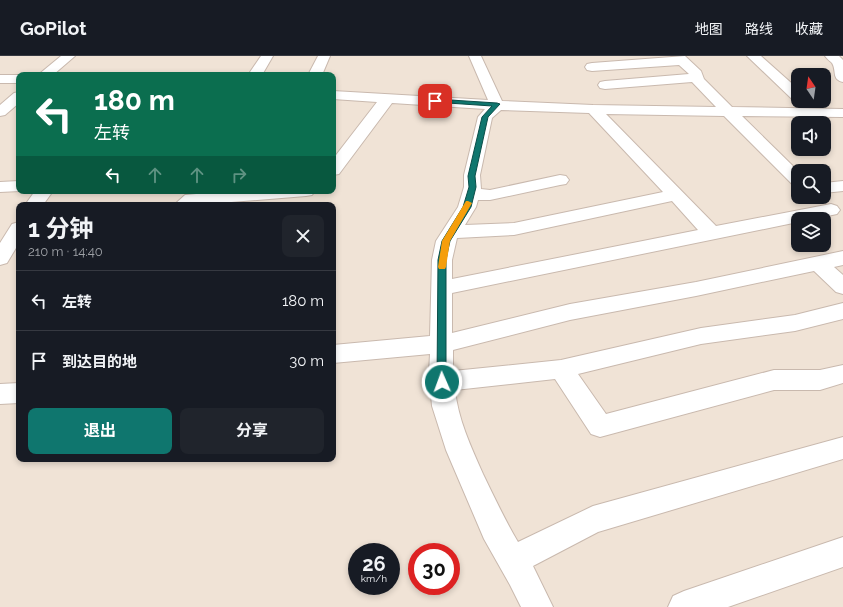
<!DOCTYPE html>
<html lang="zh">
<meta charset="utf-8">
<style>
body{margin:0;font-family:Raleway,"Noto Sans SC",sans-serif;background:#20242c;color:#f1f3f6;height:100vh;display:flex;flex-direction:column;font-size:15px;white-space:nowrap}
*{box-sizing:border-box;margin:0}
p{font-size:13px;color:#9ea1a6}
.icon{flex:none;width:22px;height:22px;fill:none;stroke:currentColor;stroke-width:2;stroke-linecap:round;stroke-linejoin:round}
.map{position:relative;flex:1;overflow:hidden}
.side{position:absolute;left:16px;top:146px;width:320px;height:260px;display:flex;flex-direction:column;background:#171b24;border-radius:8px;box-shadow:0 2px 6px #0003}
.side>*{flex:none}
.banner{position:absolute;left:16px;top:16px;width:320px;height:122px;border-radius:8px;box-shadow:0 2px 6px #0003;background:#0b6e4f;color:#fff;overflow:hidden}
.needle{width:26px;rotate:347deg}
.fabs{position:absolute;left:791px;top:12px;display:grid;gap:8px}
.fabs a{display:grid;place-items:center;width:40px;height:40px;border-radius:8px;background:#171b24;box-shadow:0 2px 6px #0003;font-size:20px}
.speed{position:absolute;left:348px;top:487px;display:flex;gap:8px;font-size:20px;font-weight:700;text-align:center}
.speed>*{display:grid;place-content:center;width:52px;height:52px;border-radius:50%;background:#171b24;box-shadow:0 2px 6px #0003;line-height:1}
.speed small{font-size:10px;font-weight:400}
.speed .limit{border:6px solid #d22;background:#fff;color:#111}
.pin{position:absolute;display:grid;place-items:center;width:34px;height:34px;color:#fff;margin:-17px;border-radius:8px;box-shadow:0 2px 6px #0006}
.me{position:absolute;width:44px;margin:-22px;rotate:358deg;stroke-linejoin:round;filter:drop-shadow(0 0 3px #0008)}
.turn{display:flex;align-items:center;gap:14px;height:84px;padding:0 12px;font-size:18px}
.turn .icon{width:52px;height:52px;stroke-width:2.5}
.turn b{display:block;font-size:28px;line-height:34px}
.lanes{display:flex;align-items:center;height:38px;padding:0 12px;background:#0003;justify-content:center;gap:20px;direction:ltr}
.lanes .off{opacity:.35}
.round{display:grid;place-items:center;flex:none;width:42px;height:42px;border-radius:8px;background:#20242c}
.headline{display:flex;align-items:center;justify-content:space-between;height:68px;padding:0 12px}
h1{font-size:24px;font-weight:700;line-height:30px}
.primary-button{display:flex;gap:8px;margin-top:auto;padding:8px 12px}
.primary-button a{flex:1;height:46px;border-radius:8px;background:#0f766e;color:#fff;font-size:16px;font-weight:700;line-height:46px;text-align:center}
.primary-button a+a{background:#20242c;color:#f1f3f6}
ul{padding:0;list-style:none}
li{display:flex;align-items:center;gap:12px;height:60px;padding:0 12px;border-top:1px solid #363941}
li div{flex:1}
li b{display:block;font-size:15px}
li em{font-style:normal}
header{display:flex;align-items:center;gap:24px;box-sizing:border-box;height:56px;padding:0 20px;background:#171b24;border-bottom:1px solid #363941}
header strong{font-size:19px}
nav{display:flex;gap:22px;margin-inline-start:auto;font-size:14px}
.map>svg:first-child{display:block}
</style>
<header>
<strong>GoPilot</strong>
<nav><a>地图</a><a>路线</a><a>收藏</a></nav>
</header>
<div class="map">
<svg width="843" height="551" viewBox="0 0 843 551">
<rect width="100%" height="100%" fill="#f9f1e7"/>
<path fill="#f0e3d6" fill-rule="evenodd" d="M0 0H843V551H0ZM19 19H333V135H19ZM798 19H824V45H798ZM798 67H824V93H798ZM798 115H824V141H798ZM19 149H333V403H19ZM798 163H824V189H798ZM357 496H391V530H357ZM417 496H451V530H417Z"/>
<g fill="none" stroke-linecap="round" stroke-linejoin="round">
<g stroke="#c9b9ae" stroke-width="2">
<path id="minor" d="M61 0H75L53 19H38Z
M261 0H273L262 19H248Z
M318 0H330L322 19H308Z
M469 0H481L502 45 593 49 716 51 692 26 605 33 600 32 598 29 600 26 605 25 689 18 679 9 592 15 587 14 585 11 587 8 592 7 685 0 701 15 704 23 732 51 843 53V61L742 60 798 115V129L792 128 724 60 606 58 716 170 831 148 837 150 840 154 837 158C824 161 812 163 798 163V166L452 237V277L570 248 696 226 843 195V209L834 211 843 219V238L836 236 814 215 696 240 570 264 453 294V315L561 304 701 272 795 259 843 247V263L795 275 701 288 578 318 606 358 774 314H820L843 309V327L820 334H774L600 381 591 378 555 323 455 334C458 363 471 391 483 418 494 441 505 464 518 486L593 450 843 381V403L598 476 533 510 553 551H521L510 529 484 483 446 394 432 350 429 317 430 298 333 307V289L430 280 432 204 436 185 458 151 464 131V119L478 61 485 53 392 47 339 118 333 119V103L377 46 333 43V35L488 44ZM501 54 589 57 663 136 514 167 465 169 476 151 478 144H490L560 129 566 128 569 124 566 120 560 119 490 134 481 133 480 119 492 62ZM672 145 698 174 452 223V204L457 182 514 179Z
M747 0H761L798 33 799 45 793 44Z
M825 0H839L843 4V26C831 23 837 15 832 7 830 5 827 3 825 0Z
M0 19H19V27H0Z
M19 36V47L5 59 0 60V49L14 37Z
M19 125 20 135 0 136V126Z
M843 125V135L824 137V127Z
M35 135H53L43 149H25Z
M230 135H315L312 139 306 140 194 149H174L185 139Z
M19 166V187L7 207 0 209V187L12 168Z
M19 327V347L0 348V328Z
M843 481V511L728 551H668L673 540 684 535Z"/>
</g>
<use href="#minor" fill="#fff" fill-rule="evenodd"/>
</g>
<path fill="#0f766e" stroke="#0a4d48" d="M435 43 497 47 500 48 488 61 475 120 476 131 471 151 450 185 448 194 446 204V326L445 328H438L437 326 438 204 442 185 463 151 469 131 468 120 482 61 492 50 433 46V44Z"/>
<path fill="#f59e0b" d="M466 145H468L472 147 450 185 446 211 445 213H439L438 211 442 185Z"/>
</svg>
<div class="fabs">
<a><svg class="needle" viewBox="-14 -14 28 28"><path d="M0-13l5 13h-10z" fill="#e53935"/><path d="M0 13l5-13h-10z" fill="#9ea1a6"/></svg></a>
<a><svg class="icon" aria-label="sound" viewBox="0 0 24 24"><path d="M4 9h4l5-4v14l-5-4H4zM17 9q2 3 0 6"/></svg></a>
<a><svg class="icon" aria-label="search" viewBox="0 0 24 24"><circle cx="10" cy="10" r="6"/><path d="M15 15l6 6"/></svg></a>
<a><svg class="icon" aria-label="layers" viewBox="0 0 24 24"><path d="M12 4l9 5-9 5-9-5zM3 14l9 5 9-5"/></svg></a>
</div>
<div class="speed"><div>26<small>km/h</small></div><div class="limit">30</div></div>
<div class="pin" style="left:435px;top:45px;background:#d93025"><svg class="icon" aria-label="arrive" viewBox="0 0 24 24"><path d="M6 21V4h12l-3 4 3 4H6"/></svg></div>
<svg class="me" style="left:442px;top:326px" viewBox="-20 -20 40 40"><circle r="17" fill="#0f766e" stroke="#fff" stroke-width="3"/><path d="M0-11L8 9 0 5-8 9z" fill="#fff"/></svg>
<div class="banner">
<div class="turn"><svg class="icon" aria-label="left" viewBox="0 0 24 24"><path d="M17 20v-9H6M10 6l-5 5 5 5"/></svg><div><b>180 m</b>左转</div></div>
<div class="lanes"><svg class="icon" aria-label="left" viewBox="0 0 24 24"><path d="M17 20v-9H6M10 6l-5 5 5 5"/></svg><svg class="icon off" aria-label="ahead" viewBox="0 0 24 24"><path d="M12 20V5M6 11l6-6 6 6"/></svg><svg class="icon off" aria-label="ahead" viewBox="0 0 24 24"><path d="M12 20V5M6 11l6-6 6 6"/></svg><svg class="icon off" aria-label="right" viewBox="0 0 24 24"><path d="M7 20v-9h11M14 6l5 5-5 5"/></svg></div>
</div>
<section class="side">
<div class="headline"><div><h1>1 分钟</h1><p>210 m · 14:40</p></div><a class="round"><svg class="icon" aria-label="close" viewBox="0 0 24 24"><path d="M6 6l12 12M18 6L6 18"/></svg></a></div>
<ul>
<li><svg class="icon" aria-label="left" viewBox="0 0 24 24"><path d="M17 20v-9H6M10 6l-5 5 5 5"/></svg><div><b>左转</b></div><em>180 m</em></li>
<li><svg class="icon" aria-label="arrive" viewBox="0 0 24 24"><path d="M6 21V4h12l-3 4 3 4H6"/></svg><div><b>到达目的地</b></div><em>30 m</em></li>
</ul>
<div class="primary-button"><a>退出</a><a>分享</a></div>
</section>
</div>
